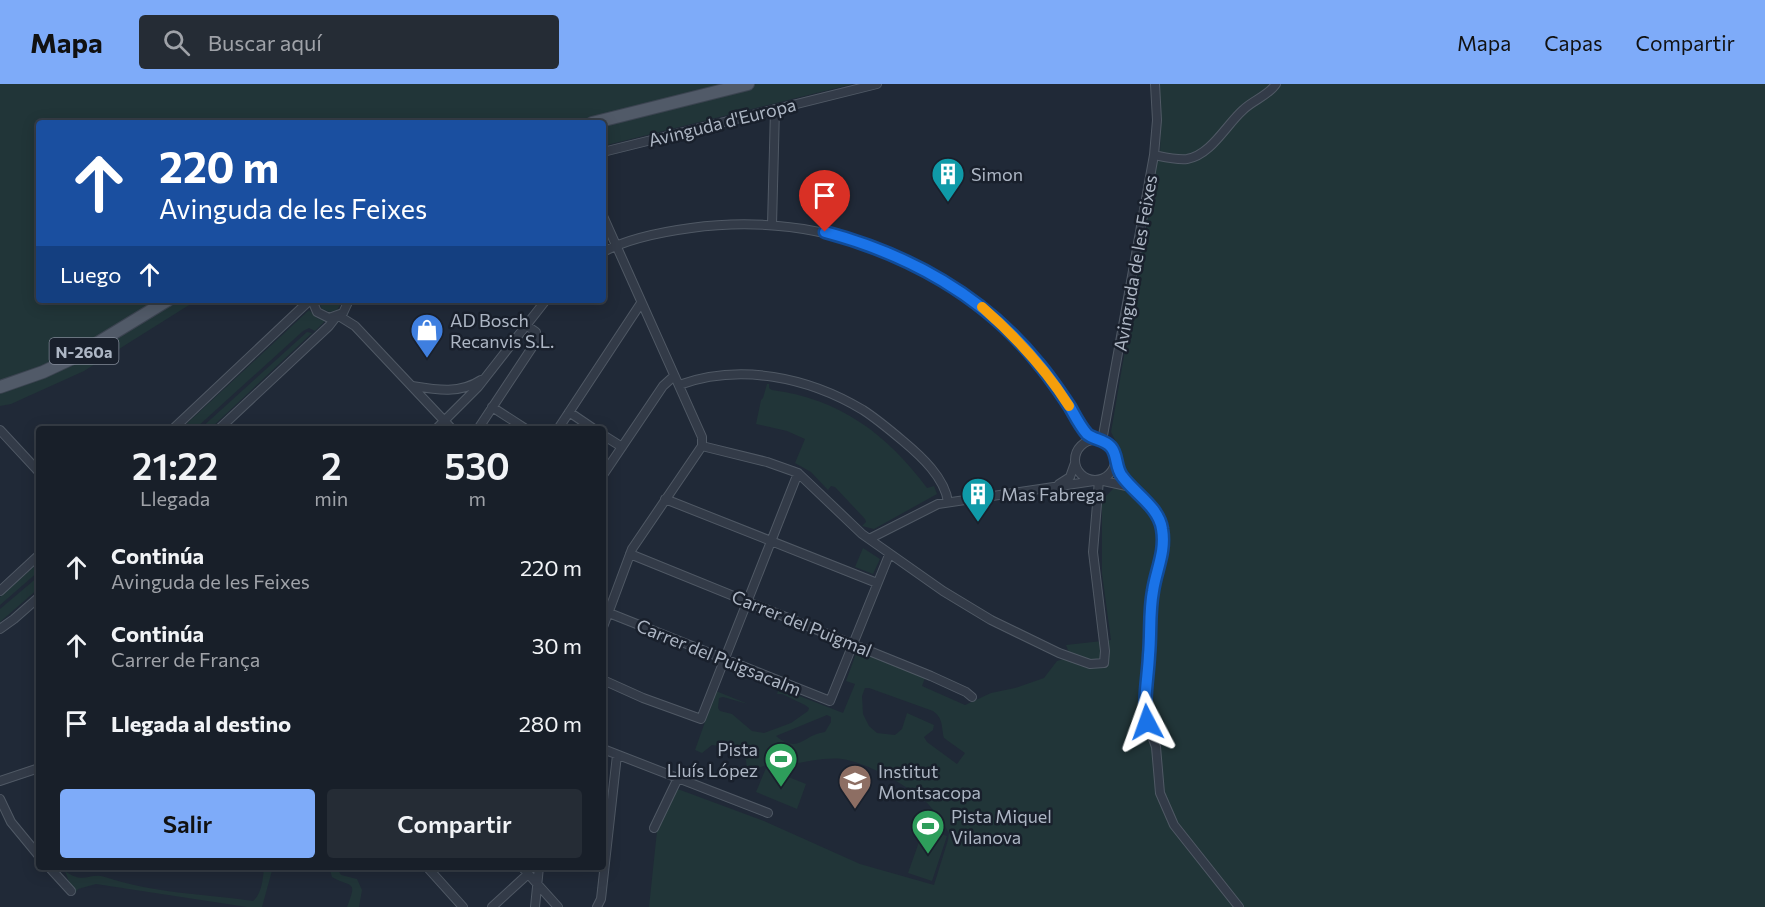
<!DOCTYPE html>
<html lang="es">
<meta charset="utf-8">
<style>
body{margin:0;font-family:Commissioner,sans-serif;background:#252c35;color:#f1f3f6;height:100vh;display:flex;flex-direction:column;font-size:22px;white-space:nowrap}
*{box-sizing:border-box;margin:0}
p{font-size:20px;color:#9fa2a8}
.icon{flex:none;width:33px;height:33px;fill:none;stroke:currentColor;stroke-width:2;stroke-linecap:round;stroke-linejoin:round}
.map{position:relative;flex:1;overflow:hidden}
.details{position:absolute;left:36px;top:342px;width:570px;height:444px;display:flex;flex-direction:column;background:#181f29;border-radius:6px;box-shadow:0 3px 15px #0003,0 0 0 2px #363d46}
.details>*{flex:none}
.guide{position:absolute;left:36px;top:36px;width:570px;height:183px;border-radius:6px;box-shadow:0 3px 15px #0003,0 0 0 2px #363d46;background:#1a4fa0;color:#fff;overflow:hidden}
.pin{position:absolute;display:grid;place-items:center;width:51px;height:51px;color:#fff;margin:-62px -26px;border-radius:50% 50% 50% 0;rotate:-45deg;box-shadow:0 0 6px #0007}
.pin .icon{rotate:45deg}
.me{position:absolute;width:66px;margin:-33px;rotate:356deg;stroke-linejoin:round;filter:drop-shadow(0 0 4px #0008)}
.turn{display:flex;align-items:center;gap:21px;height:126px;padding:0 24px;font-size:27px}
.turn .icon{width:78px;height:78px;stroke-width:2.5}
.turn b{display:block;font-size:42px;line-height:51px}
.then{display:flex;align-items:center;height:57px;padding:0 24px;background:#0003;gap:12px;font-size:22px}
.eta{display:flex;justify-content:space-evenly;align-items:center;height:102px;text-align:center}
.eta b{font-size:36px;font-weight:600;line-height:42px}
.cta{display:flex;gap:12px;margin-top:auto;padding:12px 24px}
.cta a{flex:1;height:69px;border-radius:6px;background:#7eabf9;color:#111;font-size:24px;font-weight:600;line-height:69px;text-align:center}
.cta a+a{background:#252c35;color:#f1f3f6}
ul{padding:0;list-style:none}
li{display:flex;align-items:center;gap:18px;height:78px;padding:0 24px}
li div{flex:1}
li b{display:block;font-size:22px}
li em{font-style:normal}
header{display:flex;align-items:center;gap:36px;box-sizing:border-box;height:84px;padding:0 30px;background:#7eabf9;color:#111}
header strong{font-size:28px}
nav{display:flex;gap:33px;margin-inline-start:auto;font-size:21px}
.search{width:420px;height:54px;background:#252c35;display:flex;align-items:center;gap:15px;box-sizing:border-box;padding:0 21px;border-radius:6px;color:#9fa2a8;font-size:22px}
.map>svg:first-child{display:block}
</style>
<header>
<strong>Mapa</strong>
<div class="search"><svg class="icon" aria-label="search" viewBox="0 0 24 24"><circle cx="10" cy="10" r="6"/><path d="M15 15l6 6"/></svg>Buscar aquí</div>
<nav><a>Mapa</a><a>Capas</a><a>Compartir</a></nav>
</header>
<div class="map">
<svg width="1765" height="823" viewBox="0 0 1765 823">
<rect width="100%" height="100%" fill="#202937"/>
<path fill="#213538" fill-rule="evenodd" d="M0 0H853L603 62V39H39V216H197L84 287 11 320 0 322Z
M1158 0H1765V823H649L657 747 675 704 764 737 860 780 934 801 948 756 949 749C942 738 934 725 924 716 904 700 868 679 842 675 826 673 807 678 791 680 771 684 772 675 752 688L747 686 746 676 734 664 712 661 702 669 695 666 716 607 748 620 723 613 719 614 718 624 720 627 732 630 752 647 764 649 791 639 808 627 809 624 805 621 782 610H777L779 604 843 629 855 600 846 597 857 567 925 594 922 602 965 621 991 609 1015 604 1044 594 1057 577 1067 574 1069 569 1066 561 1111 556 1102 490V421L1106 412 1123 395 1121 368 1111 348 1157 79 1160 75 1161 21ZM865 604H869L933 627C944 635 941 643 944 654L965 669 957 680 927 658 924 653 933 646 934 641 907 629 902 645 895 651 877 649 869 642 863 630 862 612ZM827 631 831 633V638L825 648C804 650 799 671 776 652Z
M318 216H343L337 226 330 228 322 225Z
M309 226 317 234 325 237 315 247 309 244 303 247 196 344 181 345Z
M307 248 312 249 210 345H200Z
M767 300H769V304L772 306C840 315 887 350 927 404L934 402 937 410 874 445 862 442 866 438 865 435 835 403 831 402 828 406 811 388 795 379 805 355 787 347 756 340 761 316 763 314Z
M863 464 880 475 873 490 855 483Z
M39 478V487L0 521V513Z
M39 492V504L0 538V525Z
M766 684 806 700 797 725 756 708Z
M924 744 947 752 932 797 908 789Z
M264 783H273L262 823H247L96 800 78 805 74 811 65 787C84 801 89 788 105 793 152 809 204 810 253 817 262 810 263 794 264 783Z
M329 783H336L341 791 357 795 362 806 359 823H347C358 795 351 804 332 793Z"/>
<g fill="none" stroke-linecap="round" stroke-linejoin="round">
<g stroke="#505965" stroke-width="10">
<path id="street" d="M603 68 877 0
M1154 71C1164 73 1176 76 1187 75 1211 71 1226 41 1243 26 1253 16 1268 12 1276 0
M603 132 702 353V362
M772 141 775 25
M603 168C629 154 661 148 691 144 814 127 939 171 1024 263 1038 277 1050 293 1061 309 1071 324 1079 347 1096 356
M312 216 317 228 329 234 343 229 349 216
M339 232 355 242 452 345
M679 301C740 279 808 293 863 326 877 335 890 346 903 357 921 372 945 394 948 418
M413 302C437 306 460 310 481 296
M492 323 526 345
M569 328 594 345
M173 345 310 216
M219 345 329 242 336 233
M436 345 478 303 546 216
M478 345 535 259 536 248 526 241
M558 345 641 219
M0 346 39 388
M603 351 622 363
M1075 376a20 20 0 1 1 40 0a20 20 0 1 1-40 0Z
M1102 357 1154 71 1157 36 1155 0
M702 362 767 378 798 389 862 450 943 507 991 536 1059 569 1090 580 1104 579 1105 567 1093 468 1099 396 1131 403
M1115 378 1122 391 1156 430 1163 448 1162 472 1152 512 1150 570 1144 615 1147 638 1156 663 1160 709 1174 741 1239 823
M603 391 663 302 674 292
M1059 400 1070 393 1075 379
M665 415 877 499
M869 455 938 420 1094 397
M630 470 931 592 966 608 972 613
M0 507 39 471
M609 529 830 617 889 471
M603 543 632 465 702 362
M0 545 14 535 39 513
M603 596 643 614 701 635 798 389
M603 665 768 729
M0 697 39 684
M0 715 11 738 39 772
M654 744 678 694
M49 783 71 807
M427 783 463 823
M522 783 558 823
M492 823 528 790
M535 823 539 783
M597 823 601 815 617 671"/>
</g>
<g stroke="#3c4451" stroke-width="14">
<path id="primary" d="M592 39 748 0
M0 303 43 288 73 274 168 216"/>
</g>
<use href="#street" stroke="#333b48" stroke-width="8"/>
<use href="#primary" stroke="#515a68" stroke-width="12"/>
</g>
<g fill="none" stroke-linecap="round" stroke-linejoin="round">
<g stroke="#114b97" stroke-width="15">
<path id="route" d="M825 148C908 170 984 212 1038 279 1050 293 1060 308 1070 323 1075 332 1080 342 1087 350 1094 356 1104 355 1111 363 1118 371 1115 383 1122 392 1134 409 1159 423 1162 445 1166 468 1156 486 1153 507 1149 528 1151 550 1149 571 1148 594 1143 615 1147 638"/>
</g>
<use href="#route" stroke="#1a73e8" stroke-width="10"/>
<path stroke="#f59e0b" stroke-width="10" d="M982 223C1016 253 1045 284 1069 322"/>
</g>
<defs>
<g id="building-pin" transform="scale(1.725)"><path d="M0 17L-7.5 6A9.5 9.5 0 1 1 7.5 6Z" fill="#0f9aa8" stroke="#19202c"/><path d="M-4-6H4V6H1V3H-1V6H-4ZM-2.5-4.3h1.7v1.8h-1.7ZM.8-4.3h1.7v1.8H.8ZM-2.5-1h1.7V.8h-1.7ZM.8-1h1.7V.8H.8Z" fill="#fff"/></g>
<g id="shop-pin" transform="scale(1.725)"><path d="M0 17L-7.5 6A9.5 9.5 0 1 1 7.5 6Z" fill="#3f7fe0" stroke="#19202c"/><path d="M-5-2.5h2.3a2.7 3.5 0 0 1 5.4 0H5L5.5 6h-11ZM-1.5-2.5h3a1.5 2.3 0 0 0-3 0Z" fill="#fff"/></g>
<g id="stadium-pin" transform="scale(1.725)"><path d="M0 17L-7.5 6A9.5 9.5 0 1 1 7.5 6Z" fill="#2e9e5b" stroke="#19202c"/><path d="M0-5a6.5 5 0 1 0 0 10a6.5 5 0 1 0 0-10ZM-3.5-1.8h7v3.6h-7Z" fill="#fff"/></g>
<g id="school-pin" transform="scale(1.725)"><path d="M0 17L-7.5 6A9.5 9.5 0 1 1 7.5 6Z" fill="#8d6e63" stroke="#19202c"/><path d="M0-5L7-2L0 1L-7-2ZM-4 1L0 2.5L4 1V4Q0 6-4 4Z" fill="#fff"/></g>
</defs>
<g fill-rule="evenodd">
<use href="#building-pin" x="948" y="90"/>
<use href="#shop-pin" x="427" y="246"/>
<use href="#building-pin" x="978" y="410"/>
<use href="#stadium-pin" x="781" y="675"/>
<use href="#school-pin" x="855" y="697"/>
<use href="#stadium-pin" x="928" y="742"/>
</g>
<g text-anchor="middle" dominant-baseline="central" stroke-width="5" stroke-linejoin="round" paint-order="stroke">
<rect fill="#19202c" stroke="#818996" stroke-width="1.5" x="49.5" y="254" width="69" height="26" rx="4.5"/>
<g font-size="16" font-weight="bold" fill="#adb6c4">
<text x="84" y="267">N-260a</text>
</g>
<g font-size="18" fill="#adb6c4" stroke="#19202c">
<text transform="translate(722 38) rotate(-14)">Avinguda d'Europa</text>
<text transform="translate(1135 179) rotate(-80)">Avinguda de les Feixes</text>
<text transform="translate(802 539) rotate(22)">Carrer del Puigmal</text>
<text transform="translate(719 573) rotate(22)">Carrer del Puigsacalm</text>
</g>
<g font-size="18" fill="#adb6c4" stroke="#19202c" text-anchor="start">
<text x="971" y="90">Simon</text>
<text x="450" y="236">AD Bosch<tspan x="450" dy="21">Recanvis S.L.</tspan></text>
<text x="1001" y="410">Mas Fabrega</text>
<text x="758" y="665" text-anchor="end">Pista<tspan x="758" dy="21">Lluís López</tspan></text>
<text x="878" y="687">Institut<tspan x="878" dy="21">Montsacopa</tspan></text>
<text x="951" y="732">Pista Miquel<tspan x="951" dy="21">Vilanova</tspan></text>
</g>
</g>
</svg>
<div class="pin" style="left:825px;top:148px;background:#d93025"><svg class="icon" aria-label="arrive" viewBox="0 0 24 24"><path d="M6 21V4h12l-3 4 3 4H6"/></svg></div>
<svg class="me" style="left:1147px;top:638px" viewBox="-20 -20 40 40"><path d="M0-17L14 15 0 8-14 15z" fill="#1a73e8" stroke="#fff" stroke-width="4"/></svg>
<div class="guide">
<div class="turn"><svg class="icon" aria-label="ahead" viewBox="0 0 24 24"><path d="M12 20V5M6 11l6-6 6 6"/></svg><div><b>220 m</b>Avinguda de les Feixes</div></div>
<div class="then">Luego<svg class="icon" aria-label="ahead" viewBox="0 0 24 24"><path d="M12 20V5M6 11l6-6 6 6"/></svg></div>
</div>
<section class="details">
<div class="eta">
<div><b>21:22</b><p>Llegada</p></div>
<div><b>2</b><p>min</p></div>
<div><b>530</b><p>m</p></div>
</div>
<ul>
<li><svg class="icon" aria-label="ahead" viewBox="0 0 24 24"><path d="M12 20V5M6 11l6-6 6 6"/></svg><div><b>Continúa</b><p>Avinguda de les Feixes</p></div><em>220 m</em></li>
<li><svg class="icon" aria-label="ahead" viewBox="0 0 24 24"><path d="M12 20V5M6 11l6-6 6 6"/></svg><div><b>Continúa</b><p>Carrer de França</p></div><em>30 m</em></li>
<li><svg class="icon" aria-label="arrive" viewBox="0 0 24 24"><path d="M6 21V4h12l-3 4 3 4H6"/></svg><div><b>Llegada al destino</b></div><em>280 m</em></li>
</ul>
<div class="cta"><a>Salir</a><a>Compartir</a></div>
</section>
</div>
